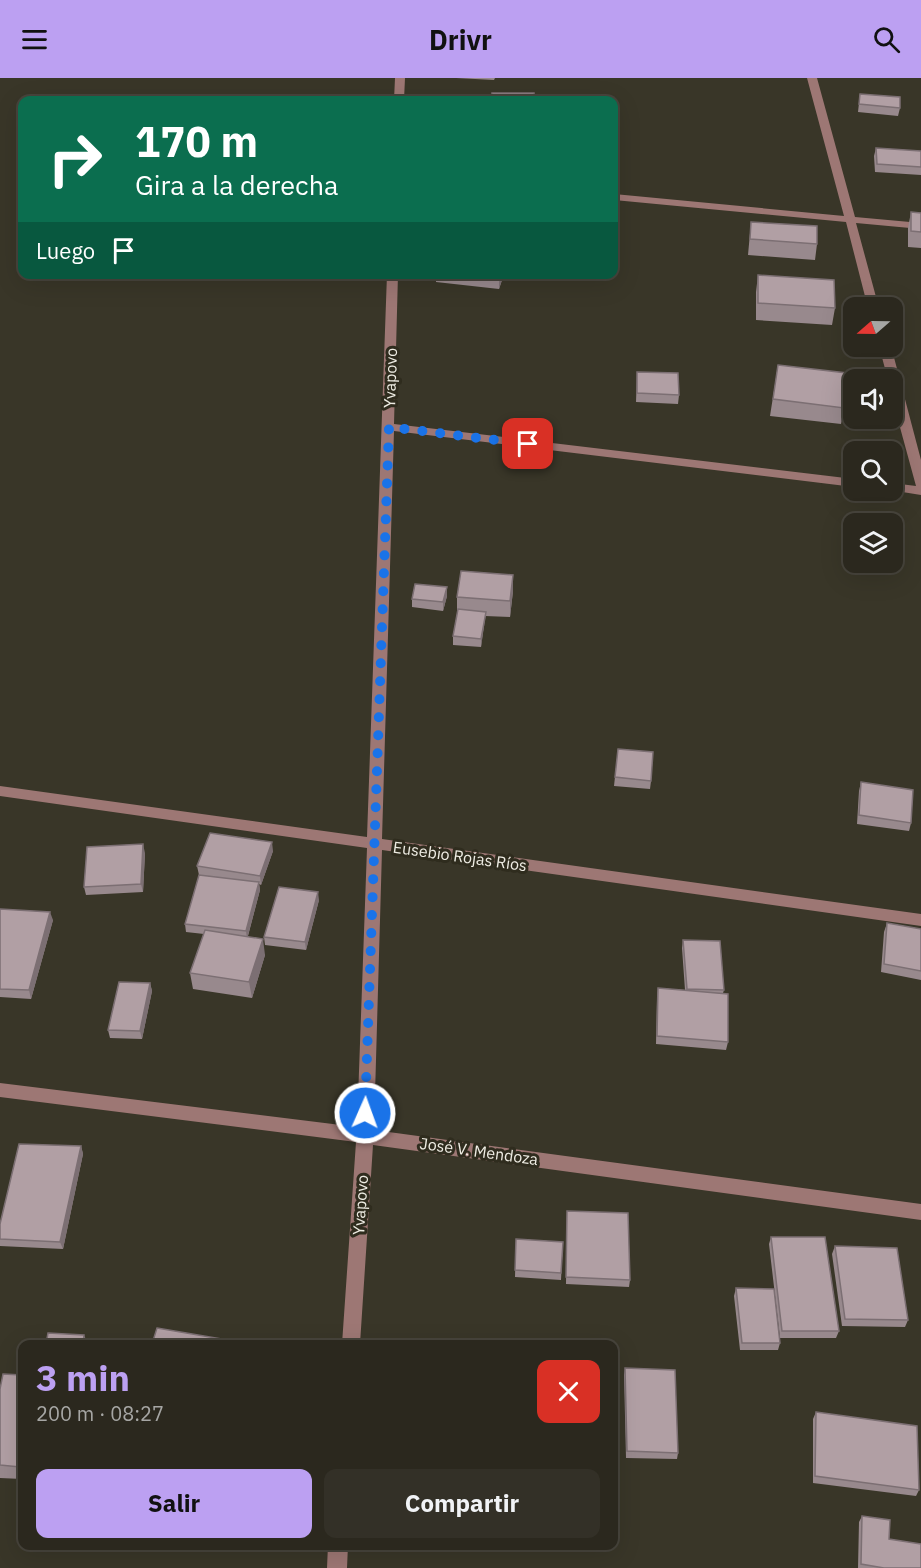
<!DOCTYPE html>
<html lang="es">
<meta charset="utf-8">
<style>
body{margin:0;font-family:"IBM Plex Sans",sans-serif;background:#333027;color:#f1f3f6;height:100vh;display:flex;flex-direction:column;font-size:22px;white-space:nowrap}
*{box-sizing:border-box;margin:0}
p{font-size:20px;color:#a6a6a4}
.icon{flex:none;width:33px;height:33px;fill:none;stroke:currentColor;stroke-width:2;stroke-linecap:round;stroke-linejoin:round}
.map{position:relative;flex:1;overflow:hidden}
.sheet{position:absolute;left:18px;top:1262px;width:600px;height:210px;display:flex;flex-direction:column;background:#2b281e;border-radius:12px;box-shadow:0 6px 24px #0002,0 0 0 2px #47443c}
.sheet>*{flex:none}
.guide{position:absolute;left:18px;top:18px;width:600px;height:183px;border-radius:12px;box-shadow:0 6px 24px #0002,0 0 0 2px #47443c;background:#0b6e4f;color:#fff;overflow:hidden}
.needle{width:39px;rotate:250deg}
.fabs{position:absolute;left:843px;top:219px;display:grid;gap:12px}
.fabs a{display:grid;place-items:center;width:60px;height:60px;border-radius:12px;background:#2b281e;box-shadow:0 6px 24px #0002,0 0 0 2px #47443c;font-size:30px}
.pin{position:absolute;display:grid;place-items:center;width:51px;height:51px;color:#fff;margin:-26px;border-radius:12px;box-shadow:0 3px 9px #0006}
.me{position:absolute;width:66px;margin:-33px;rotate:2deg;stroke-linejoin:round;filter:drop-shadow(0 0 4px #0008)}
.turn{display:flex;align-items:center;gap:21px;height:126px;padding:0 18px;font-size:27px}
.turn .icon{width:78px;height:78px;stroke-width:2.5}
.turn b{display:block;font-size:42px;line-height:51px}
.then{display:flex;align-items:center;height:57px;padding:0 18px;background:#0003;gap:12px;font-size:22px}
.round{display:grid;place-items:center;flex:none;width:63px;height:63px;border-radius:12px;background:#333027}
.headline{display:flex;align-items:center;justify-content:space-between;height:102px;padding:0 18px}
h1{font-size:36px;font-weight:800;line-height:45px;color:#bca0f2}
.primary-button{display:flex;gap:12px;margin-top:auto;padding:12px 18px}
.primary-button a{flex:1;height:69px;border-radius:12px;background:#bca0f2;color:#111;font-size:24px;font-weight:800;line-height:69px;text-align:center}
.primary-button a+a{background:#333027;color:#f1f3f6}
header{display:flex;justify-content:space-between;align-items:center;height:78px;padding:0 18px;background:#bca0f2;color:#111;font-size:27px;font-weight:800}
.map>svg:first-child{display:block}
</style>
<header><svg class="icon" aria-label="menu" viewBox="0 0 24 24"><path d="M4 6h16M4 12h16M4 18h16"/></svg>Drivr<svg class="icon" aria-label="search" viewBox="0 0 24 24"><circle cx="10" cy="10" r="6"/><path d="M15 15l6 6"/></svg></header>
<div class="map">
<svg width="921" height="1490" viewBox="0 0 921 1490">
<rect width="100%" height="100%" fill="#393628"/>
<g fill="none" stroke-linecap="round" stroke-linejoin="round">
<path fill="#9d7774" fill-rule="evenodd" d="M395 0H405L404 22H394Z
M807 0H817L855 139 921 145V151L856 145 879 230H868L846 144 614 122V116L844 138Z
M387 196H398L394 346 854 401V409L394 353 382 761 921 836V848L382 772 374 1052 921 1126V1142L373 1067 360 1266H342L356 1064 0 1019V1005L357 1049 367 770 0 718V708L367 759Z
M879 268H891L921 382V417L890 412H892V405L916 408 892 320V302H888Z
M328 1467H348L347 1490H327Z"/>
</g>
<path fill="#98898d" d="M456 0H495L494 2Z
M860 16 900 30 898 38 858 34Z
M876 70 921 73V97L875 94 874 78Z
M911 134 921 135V170L908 169V150Z
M751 144 817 166 815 182 748 177Z
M436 196H504L499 211 436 204Z
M758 197 835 230 832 247 756 242V214Z
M778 287 844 330 841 346 770 338Z
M637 294 679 317 678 326 636 324Z
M513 497V513L510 539 485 538 481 569 453 567V558L457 536V519Z
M447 509V518L443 533 412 529V521Z
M618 671 651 703 650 711 614 708Z
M861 704 911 745 909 753 857 746 859 713Z
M273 773 261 807 259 806 260 812 248 858 265 877 252 920 193 911 190 895 204 856 186 854 185 846 213 799 199 797 197 788Z
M145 775 143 814 86 817 84 809Z
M319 822 306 872 265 867 264 859Z
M0 831 53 842 31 921 0 919Z
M887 845 921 851V902L881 894 884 854Z
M683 862 724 912 723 915 728 964 726 972 656 966 657 918 658 910 685 912 682 870Z
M150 905 152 913 142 961 110 960 108 952Z
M81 1068 83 1076 63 1171 0 1168V1146Z
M567 1133 630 1202 629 1209 566 1206Z
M771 1159 839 1253 836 1260H780L769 1166Z
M516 1161 563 1164 561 1202 515 1199Z
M835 1168 908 1242 905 1249 842 1248 832 1176Z
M736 1210 780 1265 778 1272H740L734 1218Z
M625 1290 678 1375 677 1381 626 1380 624 1297Z
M22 1297V1401L0 1400V1311Z
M816 1334 919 1412 916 1418 813 1405V1341Z
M862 1438 889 1461 921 1490H858L859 1444Z"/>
<path fill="#7c6f73" d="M501 196H504L499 211V202Z
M513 497V513L510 539V523Z
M447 509V518L443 533V524Z
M486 534 485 542 481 569V561Z
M272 764 273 773 261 807 260 798Z
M143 766 145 775 143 814 141 806Z
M259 804 260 812 247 861 246 853Z
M318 814 319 822 306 872 305 864Z
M50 834 53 842 31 921 29 912Z
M263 861 265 877 252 920 249 904Z
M150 905 152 913 142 961 140 953Z
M81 1068 83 1076 63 1171 60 1164Z
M84 1257 88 1266H83Z
M22 1377V1394L20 1389Z"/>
<path fill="#b19fa4" stroke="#7c6f73" stroke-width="1.5" d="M492 15H534V22H492Z
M860 16 900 19V30L859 26Z
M876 70 921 73V89L877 86Z
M911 134 921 135V154L911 153Z
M751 144 817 148V166L750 161Z
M449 196H501L499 202Z
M758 197 834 202 835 230 758 225Z
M778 287 847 295 844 330 773 321Z
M637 294 678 295 679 317 637 315Z
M461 493 513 497 510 523 457 519Z
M415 506 447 509 443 524 412 521Z
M458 531 486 534 481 561 453 558Z
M618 671 653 674 651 703 615 699Z
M861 704 913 712 911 745 859 737Z
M210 755 272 764 260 798 197 788Z
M143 766 141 806 84 809 87 769Z
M199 797 259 804 246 853 185 846Z
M279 809 318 814 305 864 264 859Z
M0 831 50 834 29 912 0 911Z
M887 845 921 851V893L884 886Z
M205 852 263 861 249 904 190 895Z
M683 862 720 863 724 912 687 911Z
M119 904 150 905 140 953 108 952Z
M658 910 728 916V964L657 958Z
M19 1066 81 1068 60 1164 0 1161V1146Z
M567 1133 628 1135 630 1202 566 1199Z
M771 1159H825L839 1253H782Z
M516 1161 563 1164 561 1195 515 1192Z
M835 1168 897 1170 908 1242 845 1241Z
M736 1210 774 1211 780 1265H742Z
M157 1250 251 1266H152Z
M48 1255 84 1257 83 1266H46Z
M625 1290 675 1292 678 1375 627 1373Z
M3 1296 22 1297V1377L20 1389 0 1387V1311Z
M816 1334 917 1348 919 1412 815 1398Z
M862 1438 890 1442 889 1461 921 1466V1490H884L861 1486Z"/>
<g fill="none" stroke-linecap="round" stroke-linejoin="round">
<path stroke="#1a73e8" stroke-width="10" stroke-dasharray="0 18" d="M365 1035 389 349 528 366"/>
</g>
<g text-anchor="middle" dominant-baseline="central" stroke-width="6" stroke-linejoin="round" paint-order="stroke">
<g font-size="16" fill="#efede4" stroke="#2f2c1e">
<text transform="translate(390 300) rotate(-88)">Yvapovo</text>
<text transform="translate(460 778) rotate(8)">Eusebio Rojas Ríos</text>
<text transform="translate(479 1073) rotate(8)">José V. Mendoza</text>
<text transform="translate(360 1127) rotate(-86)">Yvapovo</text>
</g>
</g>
</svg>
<div class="fabs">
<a><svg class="needle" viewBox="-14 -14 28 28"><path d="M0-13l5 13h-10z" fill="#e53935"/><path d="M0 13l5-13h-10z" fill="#a6a6a4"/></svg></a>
<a><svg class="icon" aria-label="sound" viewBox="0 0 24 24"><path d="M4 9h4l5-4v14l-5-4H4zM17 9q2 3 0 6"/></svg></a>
<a><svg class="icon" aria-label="search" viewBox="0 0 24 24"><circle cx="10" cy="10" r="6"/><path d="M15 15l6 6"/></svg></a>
<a><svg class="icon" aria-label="layers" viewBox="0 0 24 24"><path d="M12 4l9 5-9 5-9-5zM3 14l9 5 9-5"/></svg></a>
</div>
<div class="pin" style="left:528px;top:366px;background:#d93025"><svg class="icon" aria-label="arrive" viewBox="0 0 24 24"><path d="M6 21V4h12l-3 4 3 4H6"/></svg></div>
<svg class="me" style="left:365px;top:1035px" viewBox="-20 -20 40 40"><circle r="17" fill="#1a73e8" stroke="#fff" stroke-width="3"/><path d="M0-11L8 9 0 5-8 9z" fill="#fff"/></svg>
<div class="guide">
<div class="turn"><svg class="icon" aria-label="right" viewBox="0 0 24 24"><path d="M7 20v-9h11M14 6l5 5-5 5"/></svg><div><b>170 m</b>Gira a la derecha</div></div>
<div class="then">Luego<svg class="icon" aria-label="arrive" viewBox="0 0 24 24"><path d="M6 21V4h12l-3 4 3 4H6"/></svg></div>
</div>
<section class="sheet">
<div class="headline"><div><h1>3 min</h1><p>200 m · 08:27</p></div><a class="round" style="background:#d93025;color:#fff"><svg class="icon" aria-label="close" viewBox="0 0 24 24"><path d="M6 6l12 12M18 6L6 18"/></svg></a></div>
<div class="primary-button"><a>Salir</a><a>Compartir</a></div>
</section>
</div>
